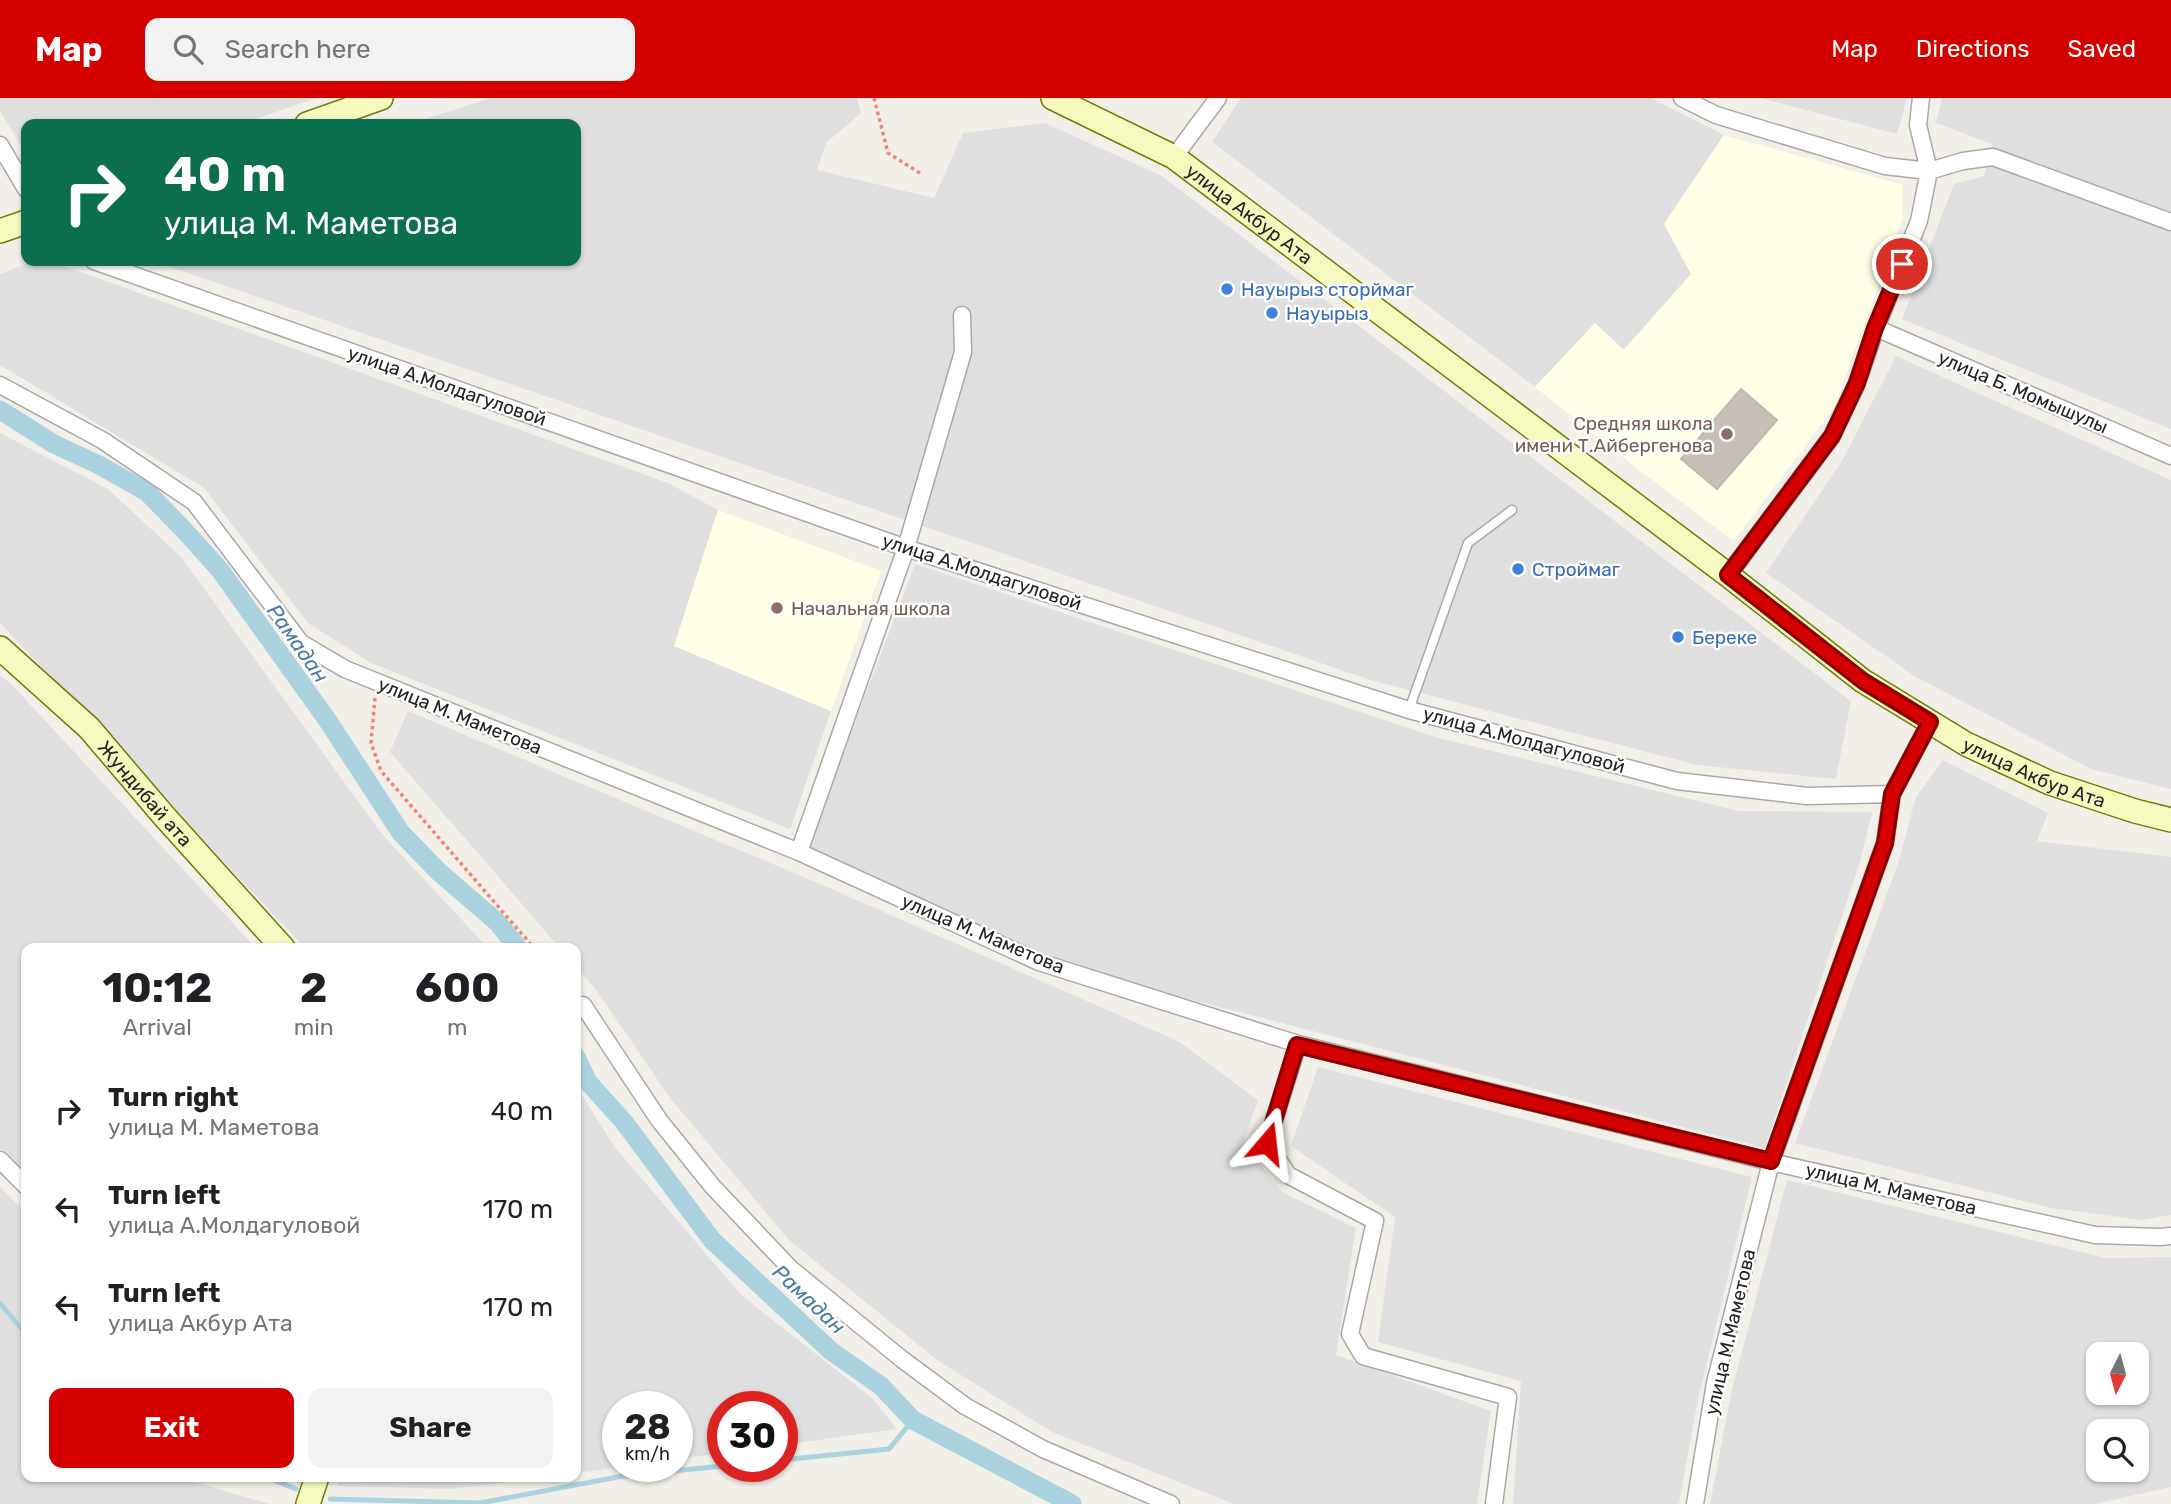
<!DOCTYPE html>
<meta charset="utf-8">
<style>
body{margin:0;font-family:Rubik,sans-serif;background:#f2f2f2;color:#202124;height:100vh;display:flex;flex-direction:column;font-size:26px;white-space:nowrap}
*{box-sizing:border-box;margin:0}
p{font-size:23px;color:#757577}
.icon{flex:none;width:38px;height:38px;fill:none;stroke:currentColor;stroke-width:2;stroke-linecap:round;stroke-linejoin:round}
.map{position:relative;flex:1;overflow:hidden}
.panel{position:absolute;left:21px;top:845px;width:560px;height:539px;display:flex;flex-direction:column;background:#fff;border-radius:14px;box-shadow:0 2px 5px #0004}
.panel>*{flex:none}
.top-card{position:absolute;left:21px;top:21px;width:560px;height:147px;border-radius:14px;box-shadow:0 2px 5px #0004;background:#0b6e4f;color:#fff;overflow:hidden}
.needle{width:46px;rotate:186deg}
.tools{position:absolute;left:2086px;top:1244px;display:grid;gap:14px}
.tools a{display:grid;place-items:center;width:63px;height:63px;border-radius:14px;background:#fff;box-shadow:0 2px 5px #0004;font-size:35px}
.speed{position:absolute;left:602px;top:1293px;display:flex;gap:14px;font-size:35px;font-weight:700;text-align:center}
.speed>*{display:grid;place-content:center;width:91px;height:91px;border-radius:50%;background:#fff;box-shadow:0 2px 5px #0004;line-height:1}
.speed small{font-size:18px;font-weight:400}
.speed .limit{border:10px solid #d22;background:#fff;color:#111}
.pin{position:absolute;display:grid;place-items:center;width:60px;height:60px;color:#fff;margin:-30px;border:4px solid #fff;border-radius:50%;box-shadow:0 2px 7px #0007}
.me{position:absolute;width:77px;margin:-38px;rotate:17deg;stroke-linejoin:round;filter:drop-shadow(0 0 5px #0008)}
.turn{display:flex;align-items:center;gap:24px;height:147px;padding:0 28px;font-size:32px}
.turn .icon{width:91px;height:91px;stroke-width:2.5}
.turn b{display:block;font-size:49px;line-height:60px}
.eta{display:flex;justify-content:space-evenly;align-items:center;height:119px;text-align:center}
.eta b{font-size:42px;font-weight:700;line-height:49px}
.cta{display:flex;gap:14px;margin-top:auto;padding:14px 28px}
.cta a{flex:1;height:80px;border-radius:14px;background:#d40000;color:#fff;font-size:28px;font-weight:700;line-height:80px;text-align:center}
.cta a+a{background:#f2f2f2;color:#202124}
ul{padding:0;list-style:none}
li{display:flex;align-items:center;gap:21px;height:98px;padding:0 28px}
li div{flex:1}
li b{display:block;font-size:26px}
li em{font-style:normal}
header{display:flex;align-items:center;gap:42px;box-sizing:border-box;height:98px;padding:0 35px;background:#d40000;color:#fff}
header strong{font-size:33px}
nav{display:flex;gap:38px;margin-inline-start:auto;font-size:24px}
.search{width:490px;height:63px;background:#f2f2f2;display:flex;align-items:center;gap:18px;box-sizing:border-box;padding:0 24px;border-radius:14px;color:#757577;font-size:26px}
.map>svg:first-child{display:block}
</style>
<header>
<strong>Map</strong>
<div class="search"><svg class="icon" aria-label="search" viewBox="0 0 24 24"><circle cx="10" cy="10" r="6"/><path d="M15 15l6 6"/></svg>Search here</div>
<nav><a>Map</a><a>Directions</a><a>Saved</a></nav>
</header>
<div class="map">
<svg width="2171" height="1406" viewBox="0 0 2171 1406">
<rect width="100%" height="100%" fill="#f2efe9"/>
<path fill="#e0dfdf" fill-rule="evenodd" d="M0 0H316L241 26H26V56L0 13Z
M491 0H857L861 15 826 45 817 72 934 100 963 35 1045 25 1162 78 1851 603 1836 681 1697 667 1367 581 153 163H576V26H409Z
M1241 0H1651L1724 37 1664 126 1691 176 1623 252 1595 226 1535 289 1212 44Z
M1760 0H1907L1897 36Z
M1942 0H2171V331L1902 221 1954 86 1984 78 1992 46 1936 25Z
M33 163H50L668 385 718 412 674 548 831 613 790 731 371 565 308 525 204 390 0 267V176Z
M1896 258 2171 382V691L2091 671 1916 579 1766 475 1842 363Z
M0 335 108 391 181 459 381 735 488 850H305L0 525Z
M915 466 1439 640 1739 713 1872 714 1860 764 1765 1050 1092 876 807 751Z
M0 577 13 588 256 850H26V1076L0 1050Z
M408 613 811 782 1178 943 1258 1002 1243 1045 1282 1094 1356 1130 1336 1257 1491 1313 1477 1406H1234L1052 1334 937 1262 789 1142 670 1000 597 893 576 869V850H560L390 654Z
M1943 662 2048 715 2037 743 2171 759V1117L2142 1122 2051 1110 1795 1045 1898 766 1916 699Z
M1318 969 1752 1079 1697 1306 1679 1406H1513L1521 1283 1378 1244 1395 1119 1291 1048Z
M576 988 614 1048 741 1197 872 1300 897 1331 782 1347V1309H723V1355L677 1361V1309H618V1368L623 1369 576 1375Z
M1787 1082 2106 1160 2171 1159V1389L2094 1406H1710L1732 1292ZM2098 1256H2137V1295H2098ZM2098 1334H2137V1372H2098Z
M0 1089 26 1115V1379H189L188 1382 270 1406H0Z
M340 1379H543L451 1391 337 1388Z"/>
<path fill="#ffffe5" d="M1724 37 1903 87V119L1834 310 1734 443 1638 371 1535 289 1595 225 1624 252 1691 176 1664 126Z
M718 412 881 473 831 613 674 548Z"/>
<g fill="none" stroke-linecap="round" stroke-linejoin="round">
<path stroke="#aad3df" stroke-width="5" d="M0 1205 26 1236
M782 1362 889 1351 913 1322
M266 1379 296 1391
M330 1401 480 1405 623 1378 723 1368"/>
<path stroke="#aad3df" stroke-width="19" d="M0 312 54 346 99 367 147 394 184 432 220 472 328 623 401 735 439 774 497 824 518 850
M576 959 588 984 624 1024 712 1142 831 1253 881 1288 913 1322 1072 1406"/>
</g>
<path fill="#c7bfb8" stroke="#c4b6ab" stroke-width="2" d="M1741 291 1777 322 1717 391 1681 361Z"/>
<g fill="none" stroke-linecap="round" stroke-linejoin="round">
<g stroke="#a9a9a9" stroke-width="11">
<path id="lane" d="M1409 612 1468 445 1512 412"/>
</g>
<g stroke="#a9a9a9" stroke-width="19">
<path id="street" d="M1682 0 1716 17 1885 68 1929 73 1963 63 1993 59 2171 124
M0 47 26 91
M1174 59 1218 0
M94 163 906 450 1409 612 1677 683 1807 698 1892 696
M1876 230 2171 358
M0 287 102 342 194 404 301 545 345 571 799 754 1039 864 1298 946 1771 1064 2095 1137 2160 1139 2171 1138
M1728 477 1832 338 1857 285 1876 230 1919 123 1929 73 1918 27 1921 0
M799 754 906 450 963 254 962 217
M583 907 659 1022 713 1089 791 1171 903 1262 965 1308 1043 1351 1171 1406
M1298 946 1267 1045 1288 1077 1375 1123 1350 1236 1363 1258 1508 1299 1494 1406
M0 1062 26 1088
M1695 1406 1715 1285 1771 1064 1885 745 1892 696 1930 624"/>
</g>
<g stroke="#707d05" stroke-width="26">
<g id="secondary">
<path id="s1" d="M1053 0 1174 59 1728 477 1863 583 1966 646 2050 685 2135 713 2171 722"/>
<path d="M307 26 381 0"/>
<path d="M0 133 26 124"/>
<path id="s2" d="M0 550 89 630 164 718 283 850"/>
<path d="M308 1406 317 1379"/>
</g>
</g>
<path stroke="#fa8072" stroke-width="3.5" stroke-dasharray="3.5 3.5" stroke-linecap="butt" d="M874 0 888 55 923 77
M375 600 371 645 381 673 534 850"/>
<use href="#lane" stroke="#fff" stroke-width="8"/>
<use href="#street" stroke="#fff" stroke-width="16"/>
<use href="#secondary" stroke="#f7fabf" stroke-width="23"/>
</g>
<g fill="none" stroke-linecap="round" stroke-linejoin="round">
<g stroke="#8a0000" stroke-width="18">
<path id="route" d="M1267 1045 1297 947 1771 1063 1885 745 1892 696 1930 624 1863 583 1728 477 1832 338 1857 285 1875 230 1902 166"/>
</g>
<use href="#route" stroke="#d40000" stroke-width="12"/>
</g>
<g fill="#3f7fe0" stroke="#fff" stroke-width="2.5">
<circle cx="1227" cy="191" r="7"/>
<circle cx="1272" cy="215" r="7"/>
<circle cx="1518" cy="471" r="7"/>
<circle cx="1678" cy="539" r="7"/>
</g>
<g fill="#8d6e63" stroke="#fff" stroke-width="2.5">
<circle cx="1727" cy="336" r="7"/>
<circle cx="777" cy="510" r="7"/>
</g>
<g text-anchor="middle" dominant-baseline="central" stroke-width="5" stroke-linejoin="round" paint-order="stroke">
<g font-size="19" fill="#222" stroke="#fff">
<text stroke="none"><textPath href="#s1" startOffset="229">улица Акбур Ата</textPath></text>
<text transform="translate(447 288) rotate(19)">улица А.Молдагуловой</text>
<text transform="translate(2023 294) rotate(23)">улица Б. Момышулы</text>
<text transform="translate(982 474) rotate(18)">улица А.Молдагуловой</text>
<text transform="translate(460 618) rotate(22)">улица М. Маметова</text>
<text transform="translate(1524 642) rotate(15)">улица А.Молдагуловой</text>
<text stroke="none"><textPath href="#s1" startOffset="1195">улица Акбур Ата</textPath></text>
<text stroke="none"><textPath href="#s2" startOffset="206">Жундибай ата</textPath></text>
<text transform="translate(983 836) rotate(23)">улица М. Маметова</text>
<text transform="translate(1891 1091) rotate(13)">улица М. Маметова</text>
<text transform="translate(1730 1234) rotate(-77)">улица М.Маметова</text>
</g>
<g font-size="19" fill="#366cbe" stroke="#fff" text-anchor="start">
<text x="1241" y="191">Науырыз сторймаг</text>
<text x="1286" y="215">Науырыз</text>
<text x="1532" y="471">Строймаг</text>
<text x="1692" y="539">Береке</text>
</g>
<g font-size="19" fill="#785e54" stroke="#fff" text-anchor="end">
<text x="1713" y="325">Средняя школа<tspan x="1713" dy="22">имени Т.Айбергенова</tspan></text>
<text x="791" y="510" text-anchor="start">Начальная школа</text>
</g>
<g font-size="21" font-style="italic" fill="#4a7aab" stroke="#fff">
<text transform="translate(298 545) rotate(55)">Рамадан</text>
<text transform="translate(809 1201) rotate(43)">Рамадан</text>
</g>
</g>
</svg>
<div class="tools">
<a><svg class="needle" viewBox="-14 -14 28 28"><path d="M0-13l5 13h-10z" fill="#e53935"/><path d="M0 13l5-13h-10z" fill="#757577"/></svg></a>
<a><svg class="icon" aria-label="search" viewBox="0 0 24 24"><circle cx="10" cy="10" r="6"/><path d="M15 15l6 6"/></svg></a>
</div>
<div class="speed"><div>28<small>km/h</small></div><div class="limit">30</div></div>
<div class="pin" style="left:1902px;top:166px;background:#d93025"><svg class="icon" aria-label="arrive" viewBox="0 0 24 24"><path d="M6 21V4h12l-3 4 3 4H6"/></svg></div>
<svg class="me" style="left:1267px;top:1045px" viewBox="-20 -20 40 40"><path d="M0-17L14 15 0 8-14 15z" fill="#d40000" stroke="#fff" stroke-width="4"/></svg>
<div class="top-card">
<div class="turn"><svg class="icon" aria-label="right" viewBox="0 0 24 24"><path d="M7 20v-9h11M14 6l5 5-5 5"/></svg><div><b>40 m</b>улица М. Маметова</div></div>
</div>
<section class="panel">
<div class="eta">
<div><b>10:12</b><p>Arrival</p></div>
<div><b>2</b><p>min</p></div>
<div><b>600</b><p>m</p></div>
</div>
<ul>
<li><svg class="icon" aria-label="right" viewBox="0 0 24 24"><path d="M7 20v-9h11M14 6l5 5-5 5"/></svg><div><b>Turn right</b><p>улица М. Маметова</p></div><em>40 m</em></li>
<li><svg class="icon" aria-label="left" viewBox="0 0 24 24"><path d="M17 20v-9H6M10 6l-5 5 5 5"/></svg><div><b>Turn left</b><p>улица А.Молдагуловой</p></div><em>170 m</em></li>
<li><svg class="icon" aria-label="left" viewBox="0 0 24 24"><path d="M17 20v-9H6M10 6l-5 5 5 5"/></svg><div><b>Turn left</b><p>улица Акбур Ата</p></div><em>170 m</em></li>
</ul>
<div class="cta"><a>Exit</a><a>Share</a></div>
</section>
</div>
